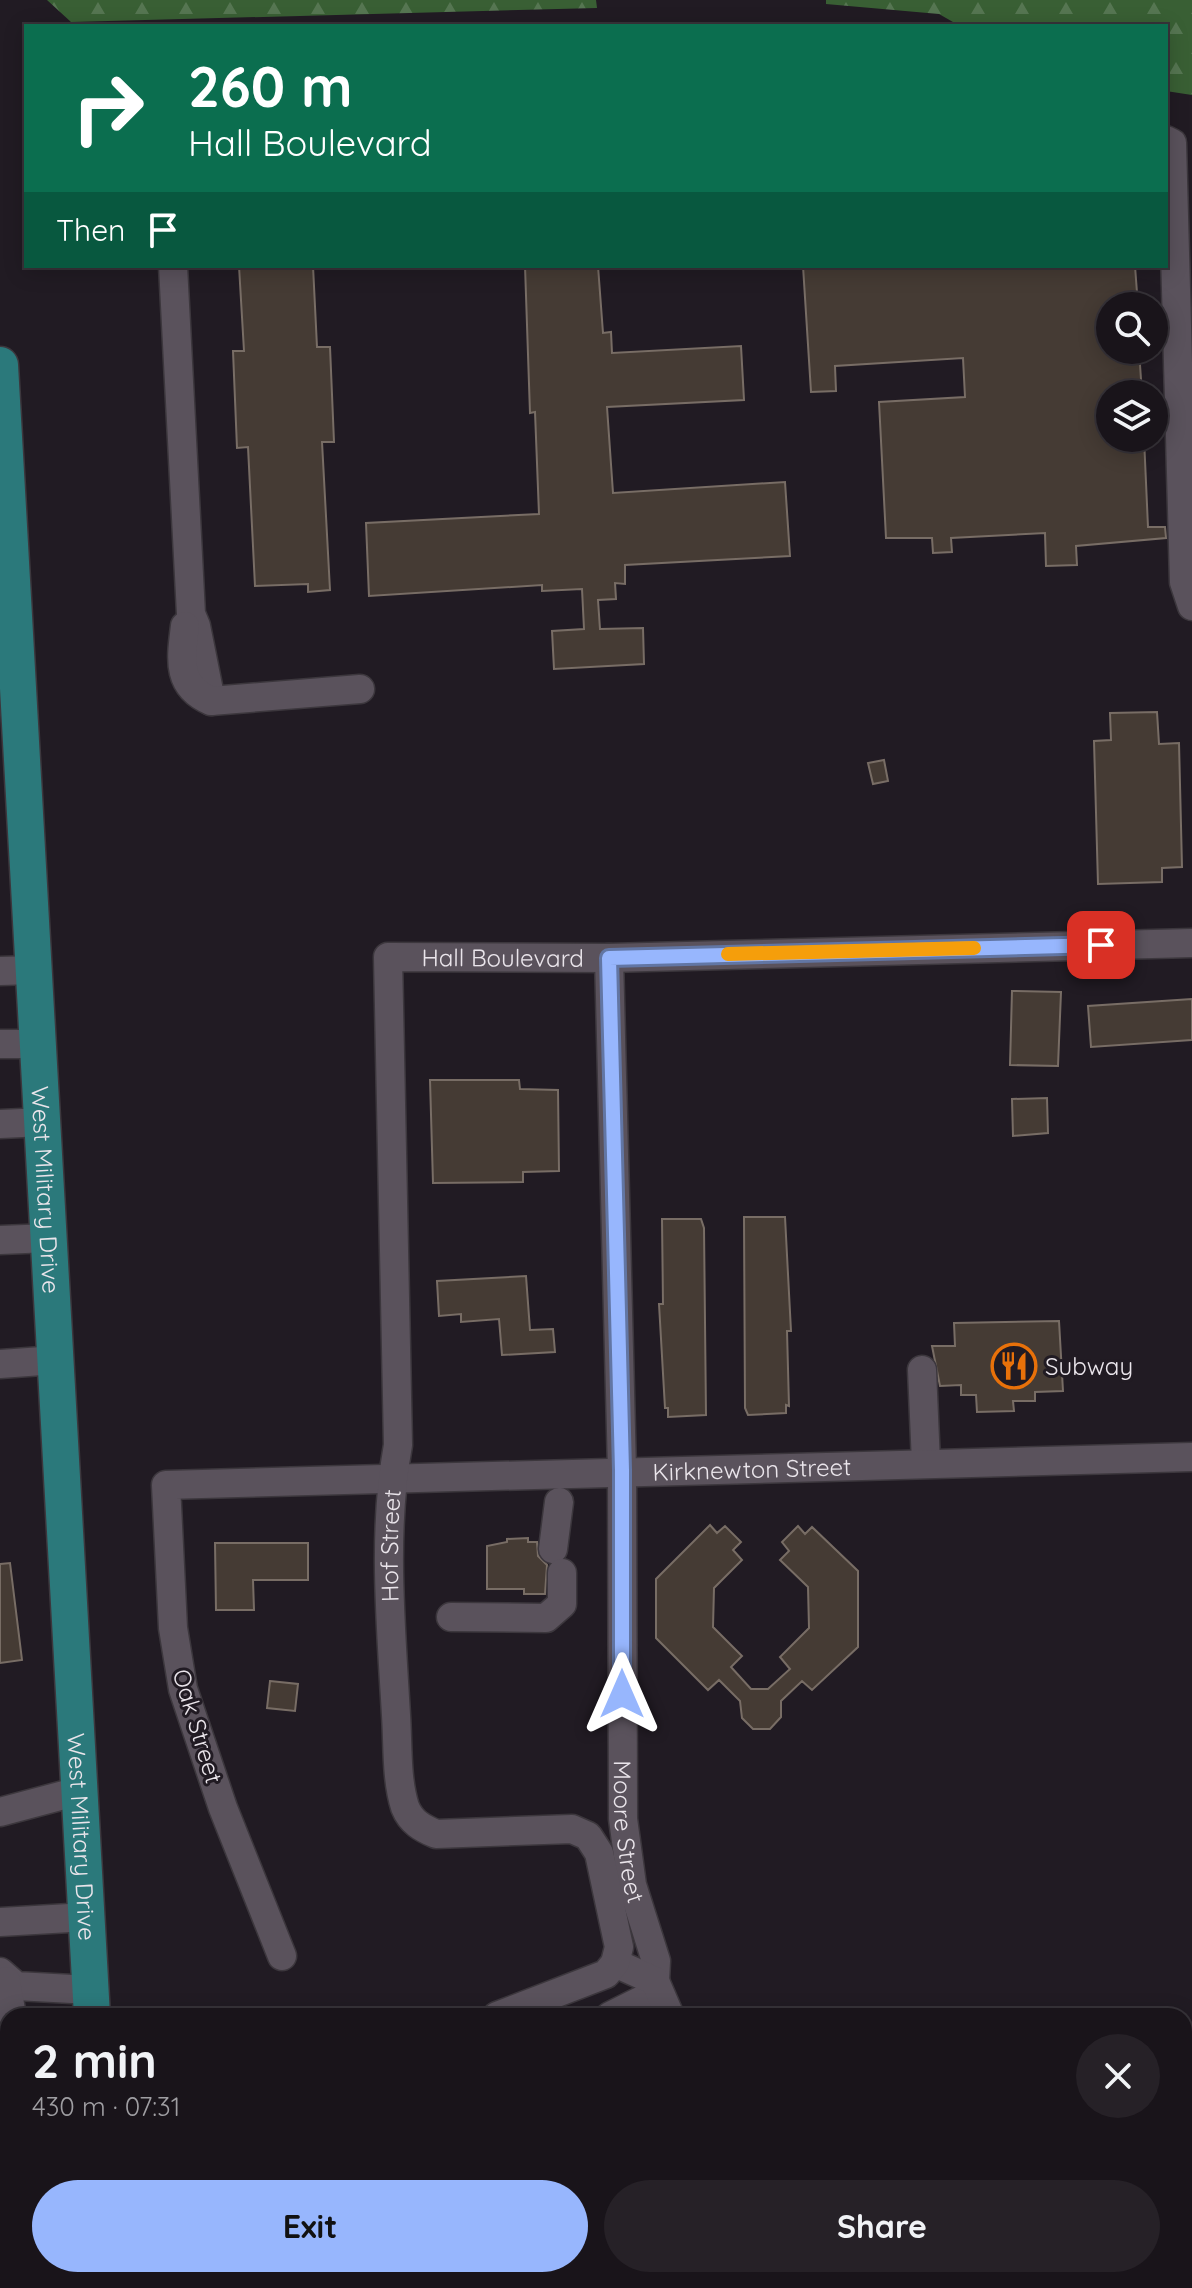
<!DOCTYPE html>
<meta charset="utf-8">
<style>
body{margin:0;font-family:Quicksand,sans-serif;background:#262127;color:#f1f3f6;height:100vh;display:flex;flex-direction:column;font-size:30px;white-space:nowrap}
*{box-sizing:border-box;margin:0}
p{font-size:26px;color:#9f9ea2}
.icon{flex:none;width:44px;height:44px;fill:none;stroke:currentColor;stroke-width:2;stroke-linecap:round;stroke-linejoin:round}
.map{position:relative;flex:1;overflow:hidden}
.drawer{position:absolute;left:0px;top:2008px;width:1192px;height:280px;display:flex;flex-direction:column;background:#19141a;border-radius:24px 24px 0 0;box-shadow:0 4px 20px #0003,0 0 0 2px #373339}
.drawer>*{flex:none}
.top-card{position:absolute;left:24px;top:24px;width:1144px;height:244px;border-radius:0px;box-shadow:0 4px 20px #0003,0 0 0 2px #373339;background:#0b6e4f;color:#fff;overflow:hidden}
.fabs{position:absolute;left:1096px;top:292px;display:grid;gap:16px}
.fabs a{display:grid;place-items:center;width:72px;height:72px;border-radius:50%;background:#19141a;box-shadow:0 4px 20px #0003,0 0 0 2px #373339;font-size:40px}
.pin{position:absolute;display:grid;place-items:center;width:68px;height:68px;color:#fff;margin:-34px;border-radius:16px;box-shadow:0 4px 12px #0006}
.me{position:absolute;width:88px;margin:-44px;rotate:0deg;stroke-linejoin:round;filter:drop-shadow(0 0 6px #0008)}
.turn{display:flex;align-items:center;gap:28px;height:168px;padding:0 32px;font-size:36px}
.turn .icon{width:104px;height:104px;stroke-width:2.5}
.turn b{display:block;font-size:56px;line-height:68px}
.then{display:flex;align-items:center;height:76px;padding:0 32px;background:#0003;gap:16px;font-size:30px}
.round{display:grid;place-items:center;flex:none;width:84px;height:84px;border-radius:42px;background:#262127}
.summary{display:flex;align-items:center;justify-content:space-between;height:136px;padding:0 32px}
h1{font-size:48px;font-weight:700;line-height:60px}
.cta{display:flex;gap:16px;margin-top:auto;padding:16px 32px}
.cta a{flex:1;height:92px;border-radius:48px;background:#97b6fd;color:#111;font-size:32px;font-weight:700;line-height:92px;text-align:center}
.cta a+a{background:#262127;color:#f1f3f6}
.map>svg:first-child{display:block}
</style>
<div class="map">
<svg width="1192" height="2288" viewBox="0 0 1192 2288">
<defs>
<pattern id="forest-firs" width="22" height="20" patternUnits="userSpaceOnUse" patternTransform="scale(2)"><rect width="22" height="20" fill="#395f34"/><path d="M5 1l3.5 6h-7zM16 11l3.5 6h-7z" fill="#567652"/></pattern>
</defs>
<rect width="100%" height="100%" fill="#211b23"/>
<path fill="url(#forest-firs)" d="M47 0H596L597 8 71 22Z
M826 0H1192V95L1166 91V26H960L939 14 826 4Z"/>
<path fill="#453b34" stroke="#786d65" stroke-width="2" d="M239 266H313L317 347H330L334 442H322L330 590 308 592V584L255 586 248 447 237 448 233 351H244Z
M525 266H598L603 333 611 332 612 353 741 346 744 400 607 407 613 493 785 482 790 556 625 565V584L615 583 616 599 598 600 600 629 643 628 644 664 554 669 552 631 584 629 582 589 542 591V585L369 596 366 523 539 514 535 412 530 413Z
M803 266H1135L1138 306H1110V350H1139L1142 394H1110V438H1144L1148 527H1165L1166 538 1076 546 1077 565 1046 566 1045 533 951 538 952 552 933 553 932 538H886L879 402 965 397 963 358 835 366 836 391 811 392Z
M1157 712 1159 744 1179 743 1182 867 1162 868V882L1098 884 1094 741 1111 740 1110 713Z
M884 760 888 781 873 784 868 763Z
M1012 991 1061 992 1058 1066 1010 1065Z
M1192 999V1040L1091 1047 1088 1006Z
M430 1080H519L520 1089 558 1090 559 1171 523 1172V1182L433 1183Z
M1047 1098 1048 1133 1013 1136 1012 1099Z
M744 1217H785L791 1331H787L789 1406 786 1405V1413L748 1415 745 1408Z
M662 1219H701L704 1228 706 1415 668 1417V1408H665L659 1304H663Z
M526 1276 530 1330 553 1329 555 1352 502 1355 499 1319 461 1322V1314L439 1316 437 1281Z
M1059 1321 1063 1391 1035 1392V1401H1013L1014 1411 977 1412 976 1395H961V1385L940 1386 932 1346H955L954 1323Z
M710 1525 717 1533 725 1526 741 1542 733 1550 742 1560 714 1588 713 1627 742 1656 731 1667 751 1689H768L790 1669 780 1657 809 1628 808 1587 780 1560 789 1551 782 1542 798 1526 805 1534 812 1527 858 1571V1647L812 1690 802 1681 781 1701V1717L770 1729H753L742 1718 740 1701 719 1680 708 1690 656 1638V1579Z
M528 1538V1542H537L538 1556 547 1565 545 1594H524V1589H487V1546L507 1542V1539Z
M215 1543H308V1580H253L254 1610H216Z
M10 1563 22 1660 0 1663V1564Z
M270 1681 298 1684 295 1711 267 1708Z"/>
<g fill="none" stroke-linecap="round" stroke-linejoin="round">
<g stroke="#3c373d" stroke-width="31">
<g id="minor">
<path d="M1166 140 1172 143 1184 582 1192 606"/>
<path d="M173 266 191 614 196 626 211 701"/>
<path d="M185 626C181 659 176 686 211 701L360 689"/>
<path id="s1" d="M609 958 622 1470 623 1819 632 1885 656 1961 655 1981 646 1998 610 2016"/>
<path d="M0 971 35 970"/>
<path d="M0 1044H39"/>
<path d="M0 1124 44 1122"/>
<path d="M0 1240 50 1238"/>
<path d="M0 1364 56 1360"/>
<path d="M922 1370 926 1463"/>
<path d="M553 1549 559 1502"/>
<path d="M451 1617 546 1618 562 1604V1573"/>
<path d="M0 1812 79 1791"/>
<path d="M0 1922 87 1917"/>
<path id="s2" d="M282 1956 223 1808 183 1689 173 1628 166 1485 1192 1457"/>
<path d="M615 1963 655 1981 670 2016"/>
<path d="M0 1972 16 1986 91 1990"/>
<path d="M6 1981 12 2016"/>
<path id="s3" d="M497 2016 606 1974 615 1963 619 1947 599 1853 588 1836 572 1829 436 1834C422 1828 411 1822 405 1807 396 1779 398 1744 396 1715 391 1626 382 1533 398 1445L388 957 609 958 1192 943"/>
<path d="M428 2280 431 2288"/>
</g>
</g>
<g stroke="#3c373d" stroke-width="39">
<g id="major">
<path id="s4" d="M0 365 92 2016"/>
<path d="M111 2280 112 2288"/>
</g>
</g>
<path stroke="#605a61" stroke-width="3" stroke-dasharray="8 4" stroke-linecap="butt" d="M1188 2288 1192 2286"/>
<use href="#minor" stroke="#5a525c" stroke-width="28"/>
<use href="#major" stroke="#2b797b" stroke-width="36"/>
</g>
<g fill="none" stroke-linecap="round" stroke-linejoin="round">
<g stroke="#6276a4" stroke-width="20">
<path id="route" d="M622 1694V1470L609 958 1101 945"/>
</g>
<use href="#route" stroke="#97b6fd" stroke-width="14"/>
<path stroke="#f59e0b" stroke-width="14" d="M728 954 974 948"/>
</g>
<defs>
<g id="restaurant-ring" transform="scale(2.3)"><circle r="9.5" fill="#211b23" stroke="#e8710a" stroke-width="1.5"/><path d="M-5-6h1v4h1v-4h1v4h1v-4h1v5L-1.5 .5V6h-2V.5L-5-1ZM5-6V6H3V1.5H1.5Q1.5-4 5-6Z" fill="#e8710a"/></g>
</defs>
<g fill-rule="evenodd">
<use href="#restaurant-ring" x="1014" y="1366"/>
</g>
<g text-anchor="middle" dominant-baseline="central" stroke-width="6" stroke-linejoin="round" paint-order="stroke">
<g font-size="24" fill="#eae5eb" stroke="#211b23">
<text stroke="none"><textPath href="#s3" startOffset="1426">Hall Boulevard</textPath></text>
<text stroke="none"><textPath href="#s4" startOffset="826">West Military Drive</textPath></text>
<text stroke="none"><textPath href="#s2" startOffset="1076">Kirknewton Street</textPath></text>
<text stroke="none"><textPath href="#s3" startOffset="722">Hof Street</textPath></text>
<text transform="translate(198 1726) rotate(73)">Oak Street</text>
<text stroke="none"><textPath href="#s1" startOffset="874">Moore Street</textPath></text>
<text stroke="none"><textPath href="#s4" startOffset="1474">West Military Drive</textPath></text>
</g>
<g font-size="24" fill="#eae5eb" stroke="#211b23" text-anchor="start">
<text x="1045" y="1366">Subway</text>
</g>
</g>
</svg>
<div class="fabs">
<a><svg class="icon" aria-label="search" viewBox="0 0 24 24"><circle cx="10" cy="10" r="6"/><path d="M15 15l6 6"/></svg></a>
<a><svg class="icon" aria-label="layers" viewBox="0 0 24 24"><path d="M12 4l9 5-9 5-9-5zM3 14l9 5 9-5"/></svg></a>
</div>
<div class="pin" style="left:1101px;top:945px;background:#d93025"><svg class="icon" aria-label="arrive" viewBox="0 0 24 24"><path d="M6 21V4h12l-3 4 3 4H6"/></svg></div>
<svg class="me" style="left:622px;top:1694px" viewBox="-20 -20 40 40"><path d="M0-17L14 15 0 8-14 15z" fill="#97b6fd" stroke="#fff" stroke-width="4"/></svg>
<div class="top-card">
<div class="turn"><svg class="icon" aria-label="right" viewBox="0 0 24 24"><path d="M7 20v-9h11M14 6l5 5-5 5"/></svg><div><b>260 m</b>Hall Boulevard</div></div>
<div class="then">Then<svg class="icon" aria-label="arrive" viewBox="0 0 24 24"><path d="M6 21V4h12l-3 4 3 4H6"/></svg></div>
</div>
<section class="drawer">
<div class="summary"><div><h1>2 min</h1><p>430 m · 07:31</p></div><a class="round"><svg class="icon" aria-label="close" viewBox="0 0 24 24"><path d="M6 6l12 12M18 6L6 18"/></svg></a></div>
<div class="cta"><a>Exit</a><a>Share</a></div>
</section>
</div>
